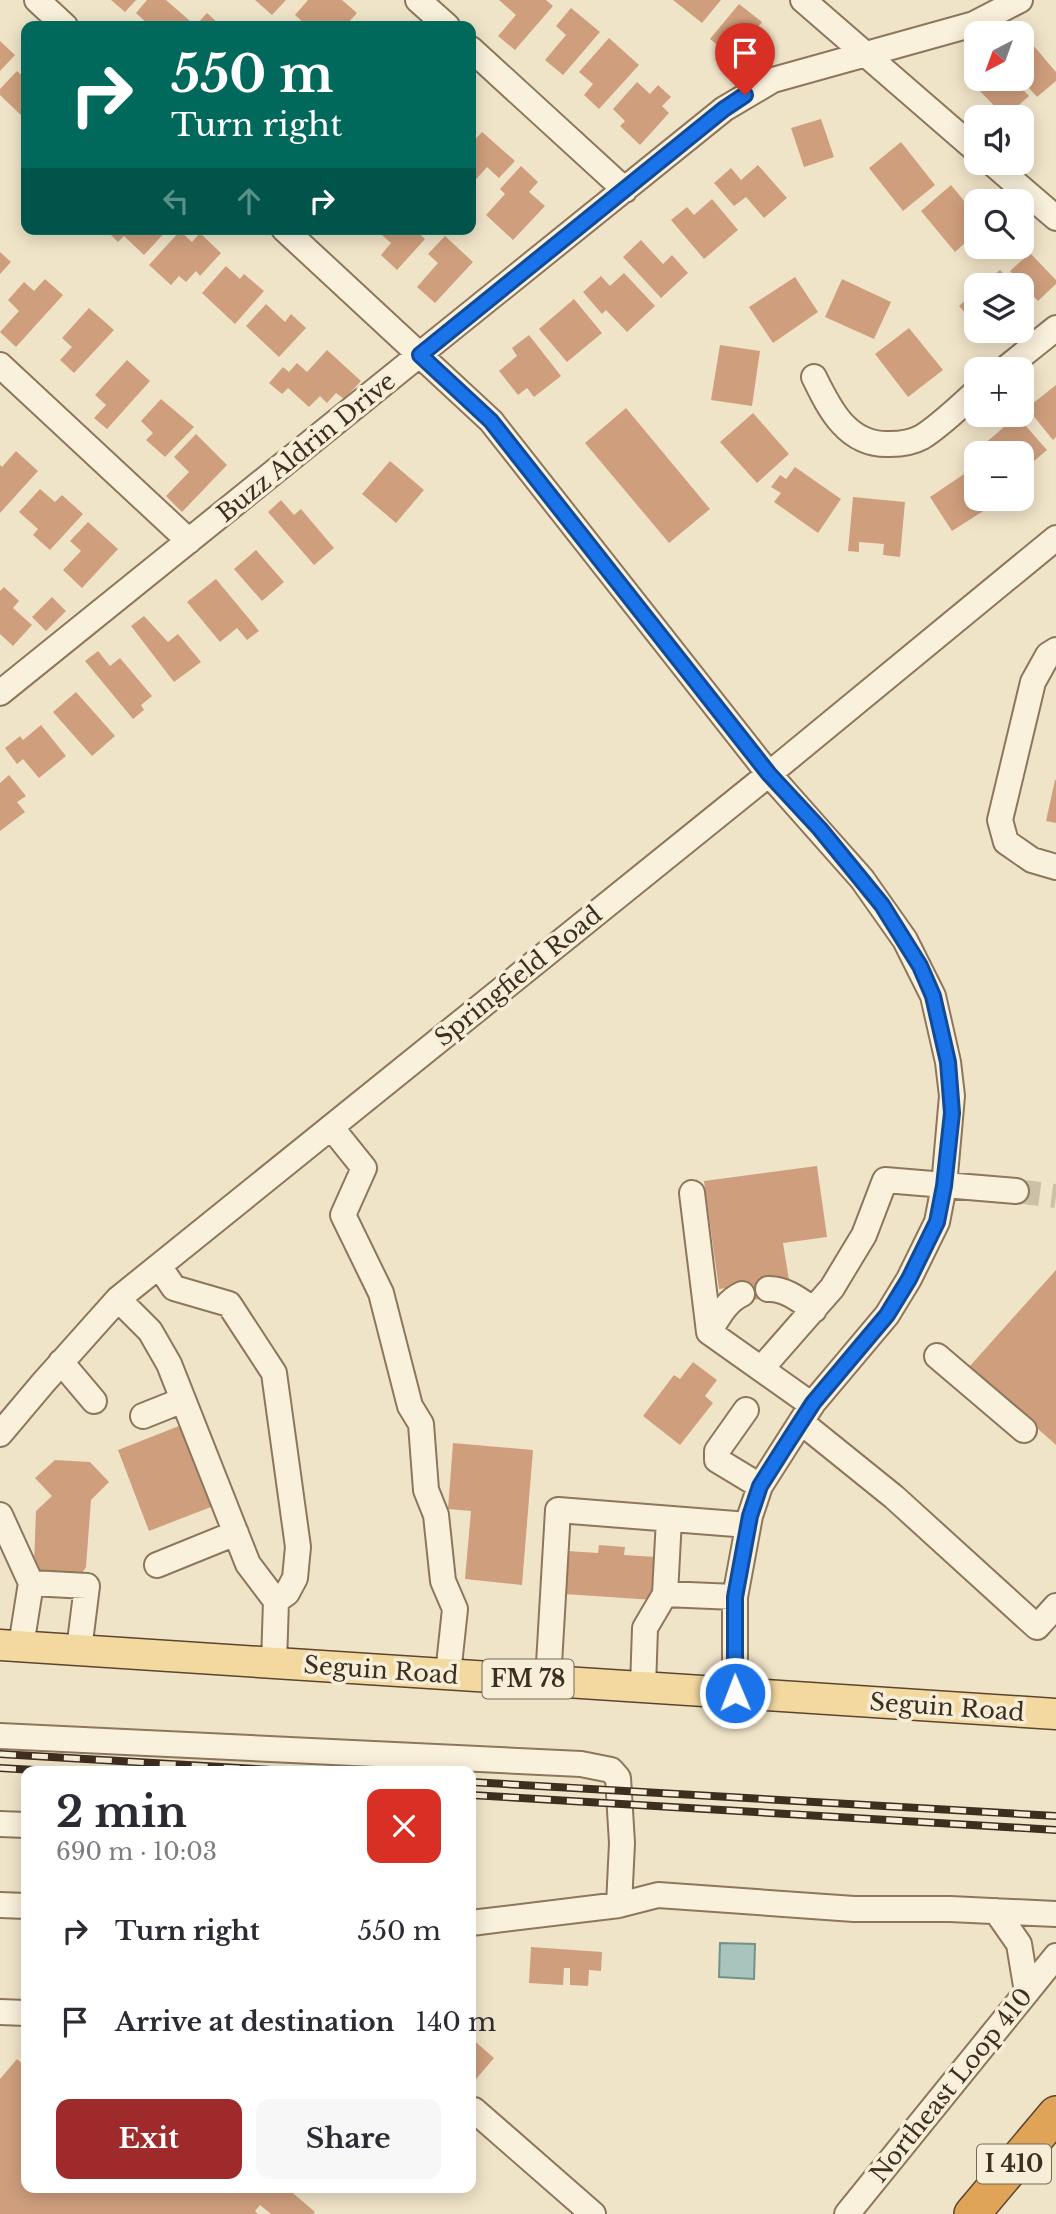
<!DOCTYPE html>
<meta charset="utf-8">
<style>
body{margin:0;font-family:"Libre Baskerville",serif;background:#f7f7f7;color:#2b2b33;height:100vh;display:flex;flex-direction:column;font-size:26px;white-space:nowrap}
*{box-sizing:border-box;margin:0}
p{font-size:23px;color:#7c7c81}
.icon{flex:none;width:38px;height:38px;fill:none;stroke:currentColor;stroke-width:2;stroke-linecap:round;stroke-linejoin:round}
.map{position:relative;flex:1;overflow:hidden}
.drawer{position:absolute;left:21px;top:1766px;width:455px;height:427px;display:flex;flex-direction:column;background:#fff;border-radius:14px;box-shadow:0 4px 18px #0003}
.drawer>*{flex:none}
.hud{position:absolute;left:21px;top:21px;width:455px;height:214px;border-radius:14px;box-shadow:0 4px 18px #0003;background:#00695c;color:#fff;overflow:hidden}
.needle{width:46px;rotate:221deg}
.fabs{position:absolute;left:964px;top:21px;display:grid;gap:14px}
.fabs a{display:grid;place-items:center;width:70px;height:70px;border-radius:14px;background:#fff;box-shadow:0 4px 18px #0003;font-size:35px}
.pin{position:absolute;display:grid;place-items:center;width:60px;height:60px;color:#fff;margin:-72px -30px;border-radius:50% 50% 50% 0;rotate:-45deg;box-shadow:0 0 7px #0007}
.pin .icon{rotate:45deg}
.me{position:absolute;width:77px;margin:-38px;rotate:359deg;stroke-linejoin:round;filter:drop-shadow(0 0 5px #0008)}
.turn{display:flex;align-items:center;gap:24px;height:147px;padding:0 35px;font-size:32px}
.turn .icon{width:91px;height:91px;stroke-width:2.5}
.turn b{display:block;font-size:49px;line-height:60px}
.lanes{display:flex;align-items:center;height:66px;padding:0 35px;background:#0003;justify-content:center;gap:35px;direction:ltr}
.lanes .off{opacity:.35}
.round{display:grid;place-items:center;flex:none;width:74px;height:74px;border-radius:14px;background:#f7f7f7}
.summary{display:flex;align-items:center;justify-content:space-between;height:119px;padding:0 35px}
h1{font-size:42px;font-weight:700;line-height:52px}
.button{display:flex;gap:14px;margin-top:auto;padding:14px 35px}
.button a{flex:1;height:80px;border-radius:14px;background:#9e2a2b;color:#fff;font-size:28px;font-weight:700;line-height:80px;text-align:center}
.button a+a{background:#f7f7f7;color:#2b2b33}
ul{padding:0;list-style:none}
li{display:flex;align-items:center;gap:21px;height:91px;padding:0 35px}
li div{flex:1}
li b{display:block;font-size:26px}
li em{font-style:normal}
.map>svg:first-child{display:block}
</style>
<div class="map">
<svg width="1056" height="2214" viewBox="0 0 1056 2214">
<rect width="100%" height="100%" fill="#f0e4c8"/>
<path fill="#a9c4bc" stroke="#6f938a" stroke-width="2" d="M720 1943 755 1944 754 1979 719 1977Z"/>
<path fill="#cf9f7d" d="M111 0H136L125 12Z
M147 0H166L190 21 185 26H147L149 25 136 13Z
M255 0H286L272 15Z
M308 0H342L357 13 345 26H307L295 15Z
M499 0H546L553 6 515 50 498 36 516 15Z
M673 0H721L702 23Z
M739 4 762 22 733 58 710 39Z
M571 8 600 32 563 75 545 60 566 35 556 26Z
M207 13 221 26H195Z
M609 38 639 65 599 109 584 95 593 84 579 72Z
M0 41 15 55 0 71Z
M1033 45 1056 72V81L1037 97 1022 80V54Z
M17 71 26 79V120L0 95V89Z
M989 79H1013L1029 96 1005 117 978 89Z
M637 82 650 94 658 85 671 97 662 106 669 113 640 145 620 126 625 121 613 109Z
M821 119 834 157 804 167 791 128Z
M482 132 515 161 499 178 487 167 471 185V144Z
M901 142 935 185 903 211 869 168Z
M758 165 787 198 764 218 746 197 734 206 714 183 731 168 741 180Z
M521 166 538 182 529 192 545 206 513 240 486 215 505 194 500 189Z
M951 185 976 215V233L955 252 921 211Z
M712 199 738 230 704 259 671 220 687 207 694 215Z
M105 229H168L144 255 124 236 118 242Z
M375 229H414L425 239 397 270 381 255 391 243Z
M180 231 192 242 200 233 221 253 200 276 196 271 186 282 179 276 171 285 149 265Z
M445 236 473 262 435 303 417 287 438 263 428 254Z
M641 240 663 264 672 255 688 273 661 298 623 257Z
M0 252 11 262 0 274Z
M1030 253 1056 280V284L1038 301 1010 271Z
M226 266 240 279 244 274 264 291 235 324 202 293Z
M1000 270 1014 285H982Z
M624 273 655 306 627 332 606 310 602 314 583 292 601 276 610 286Z
M795 277 818 312 773 343 749 307Z
M45 279 63 295 16 347 0 332 19 311 8 300 24 282 34 291Z
M842 279 891 302 874 339 825 317Z
M976 291V325L959 306Z
M574 299 602 333 567 362 539 329Z
M266 304 285 322 291 314 306 328 279 357 246 326Z
M89 308 114 330 74 373 60 360 72 347 62 338Z
M909 328 943 370 908 397 875 354Z
M981 331H999L989 339Z
M529 335 561 376 534 397 527 388 518 395 499 371 517 356 512 348Z
M720 345 760 351 752 406 711 400Z
M327 350 361 381 344 399 336 393 327 403 320 396 309 407 288 388 282 394 269 383 283 367 289 372 297 363 307 372Z
M127 360 150 381 107 429 94 418 106 405 95 395Z
M1056 385V437L1053 440 1027 408Z
M161 399 194 427 165 457 146 440 153 433 141 421Z
M626 408 710 509 669 543 585 443Z
M753 413 789 454 757 483 720 442Z
M1017 416 1047 450 1022 471V453H979L976 451Z
M196 434 227 465 182 512 166 496 189 472 174 457Z
M16 451 38 471 0 513V465L2 467Z
M390 461 424 490 396 523 362 494Z
M976 466V499H998L999 501 952 531 930 497Z
M795 467 841 499 818 533 774 502 781 493 771 487 780 475 786 479Z
M40 489 55 502 62 495 83 514 50 550 33 535 38 529 19 512Z
M853 497 905 502 900 557 883 555 884 544 859 542V552L848 551Z
M281 500 294 515 301 509 334 548 314 565 268 512Z
M88 522 118 549 82 588 63 570 81 551 70 541Z
M256 550 284 582 262 601 234 569Z
M216 579 259 631 247 640 237 628 220 642 187 602Z
M4 587 19 601 13 608 32 625 13 646 0 634V591Z
M52 597 66 611 46 631 32 617Z
M144 616 168 642 178 634 201 662 174 682 131 626Z
M98 651 110 666 120 658 152 696 141 705 144 710 133 719 85 661Z
M76 692 115 736 92 756 53 712Z
M41 725 66 756 39 778 23 759 17 764 5 748 20 736 23 740Z
M9 775 26 796 17 802 25 812 0 831V783Z
M1055 780H1056V823L1046 821Z
M817 1166 827 1237 783 1243 789 1280 767 1283 769 1298 743 1301 741 1286 719 1289 704 1181Z
M1056 1270V1445L969 1367Z
M693 1362 717 1380 705 1396 713 1403 680 1445 643 1416 674 1375 680 1379Z
M184 1424 216 1505 149 1531 118 1450Z
M453 1443 533 1450 522 1585 465 1579 471 1511 448 1509Z
M55 1460 90 1462 109 1482 91 1500 86 1567 78 1579 40 1577 34 1564 36 1511 52 1496 35 1478Z
M599 1545 625 1547 624 1555 656 1557 654 1600 564 1594 567 1551 598 1553Z
M531 1947 602 1952 601 1971 589 1970 588 1986 570 1985V1968H564L563 1985 529 1983Z
M471 2038 494 2058 471 2085Z
M17 2059 26 2067V2188H287L315 2212 313 2214H271L260 2205 255 2211 258 2214H0V2079Z"/>
<g fill="none" stroke-linecap="round" stroke-linejoin="round">
<path stroke="#ccc0a6" stroke-width="24" stroke-dasharray="24 12" stroke-linecap="butt" d="M1016 1191 1056 1196"/>
<g stroke="#8d765c" stroke-width="28">
<path id="minor" d="M37 0 65 26
M418 0 447 26
M803 0 976 150
M471 49 625 190
M992 163 1056 218
M284 229 491 421 769 774 862 879 905 940 933 996 948 1062 952 1096 944 1186 937 1222 909 1279 887 1315 813 1403 760 1486 750 1516 735 1597V1693
M0 365 189 541
M1005 369 1056 328
M814 377C830 410 848 446 890 444 900 444 913 442 922 437 941 425 959 407 976 392
M1056 650 1048 655 1033 682 1000 820 1006 842 1032 860 1056 867
M0 693 724 109 773 80 974 24 1020 0
M331 1127 364 1168 343 1215 381 1293 410 1406 421 1424 426 1490 436 1515 443 1581 455 1609 448 1674
M692 1193 709 1332 812 1405
M159 1266 174 1288 229 1304 274 1373 298 1547 295 1578 287 1593 276 1601
M768 1289C785 1288 801 1301 814 1310
M118 1299 150 1331 169 1364 248 1564 276 1601 274 1663
M709 1332C718 1318 726 1301 742 1294
M937 1356 1024 1430
M61 1362 94 1401
M761 1369 832 1288 864 1235 885 1180 1016 1191
M746 1410 717 1451V1460L760 1486
M143 1416 183 1400
M801 1422 894 1497 1037 1627 1056 1606
M0 1434 43 1383 118 1299 769 774 1056 538
M0 1515 31 1583 21 1646
M157 1565 236 1533
M31 1583 87 1586 79 1650
M665 1594 669 1519
M548 1681 558 1510 748 1525
M643 1687 645 1628 665 1594 735 1597
M0 1736 581 1764 611 1770 618 1778 622 1843 619 1905
M0 1824 26 1825
M0 1905 26 1906
M996 1911 1019 1944 1027 1992
M471 1923 619 1905 658 1895 854 1909H950L1056 1914
M0 2012 26 2013
M474 2110 593 2214
M847 2214 1056 1956"/>
</g>
<g stroke="#5b4430" stroke-width="33">
<path id="major" d="M0 1645 1056 1714"/>
</g>
<g stroke="#5b4430" stroke-width="38">
<path id="highway" d="M972 2214 1056 2114"/>
</g>
<use href="#minor" stroke="#faf1dc" stroke-width="24"/>
<use href="#major" stroke="#f3d9a0" stroke-width="30"/>
<use href="#highway" stroke="#e0a458" stroke-width="35"/>
<g stroke="#3d2e20" stroke-width="8">
<path id="rail" d="M0 1754 289 1771
M0 1768 52 1771
M471 1782 1056 1816
M471 1795 1056 1830"/>
</g>
<use href="#rail" stroke="#f7eed8" stroke-width="5" stroke-dasharray="16" stroke-linecap="butt"/>
</g>
<g fill="none" stroke-linecap="round" stroke-linejoin="round">
<g stroke="#114b97" stroke-width="18">
<path id="route" d="M735 1693V1597L750 1516 760 1486 784 1448 813 1403 887 1315 909 1279 937 1222 944 1186 952 1113 948 1062 933 996 920 966 882 905 820 829 769 774 491 421 420 355 724 109 745 95"/>
</g>
<use href="#route" stroke="#1a73e8" stroke-width="12"/>
</g>
<g text-anchor="middle" dominant-baseline="central" stroke-width="7" stroke-linejoin="round" paint-order="stroke">
<g fill="#f7eed8" stroke="#756857" stroke-width="2">
<rect x="482.5" y="1659.5" width="91" height="39" rx="5"/>
<rect x="977" y="2144.5" width="74" height="39" rx="5"/>
</g>
<g font-size="23" font-weight="bold" fill="#3d2e20">
<text x="528" y="1679">FM 78</text>
<text x="1014" y="2164">I 410</text>
</g>
<g font-size="24" fill="#3d2e20" stroke="#f7eed8">
<text transform="translate(306 447) rotate(-39)">Buzz Aldrin Drive</text>
<text transform="translate(518 976) rotate(-39)">Springfield Road</text>
<text transform="translate(381 1670) rotate(4)">Seguin Road</text>
<text transform="translate(947 1707) rotate(4)">Seguin Road</text>
<text transform="translate(951 2085) rotate(-51)">Northeast Loop 410</text>
</g>
</g>
</svg>
<div class="fabs">
<a><svg class="needle" viewBox="-14 -14 28 28"><path d="M0-13l5 13h-10z" fill="#e53935"/><path d="M0 13l5-13h-10z" fill="#7c7c81"/></svg></a>
<a><svg class="icon" aria-label="sound" viewBox="0 0 24 24"><path d="M4 9h4l5-4v14l-5-4H4zM17 9q2 3 0 6"/></svg></a>
<a><svg class="icon" aria-label="search" viewBox="0 0 24 24"><circle cx="10" cy="10" r="6"/><path d="M15 15l6 6"/></svg></a>
<a><svg class="icon" aria-label="layers" viewBox="0 0 24 24"><path d="M12 4l9 5-9 5-9-5zM3 14l9 5 9-5"/></svg></a>
<a>+</a>
<a>−</a>
</div>
<div class="pin" style="left:745px;top:95px;background:#d93025"><svg class="icon" aria-label="arrive" viewBox="0 0 24 24"><path d="M6 21V4h12l-3 4 3 4H6"/></svg></div>
<svg class="me" style="left:735px;top:1693px" viewBox="-20 -20 40 40"><circle r="17" fill="#1a73e8" stroke="#fff" stroke-width="3"/><path d="M0-11L8 9 0 5-8 9z" fill="#fff"/></svg>
<div class="hud">
<div class="turn"><svg class="icon" aria-label="right" viewBox="0 0 24 24"><path d="M7 20v-9h11M14 6l5 5-5 5"/></svg><div><b>550 m</b>Turn right</div></div>
<div class="lanes"><svg class="icon off" aria-label="left" viewBox="0 0 24 24"><path d="M17 20v-9H6M10 6l-5 5 5 5"/></svg><svg class="icon off" aria-label="ahead" viewBox="0 0 24 24"><path d="M12 20V5M6 11l6-6 6 6"/></svg><svg class="icon" aria-label="right" viewBox="0 0 24 24"><path d="M7 20v-9h11M14 6l5 5-5 5"/></svg></div>
</div>
<section class="drawer">
<div class="summary"><div><h1>2 min</h1><p>690 m · 10:03</p></div><a class="round" style="background:#d93025;color:#fff"><svg class="icon" aria-label="close" viewBox="0 0 24 24"><path d="M6 6l12 12M18 6L6 18"/></svg></a></div>
<ul>
<li><svg class="icon" aria-label="right" viewBox="0 0 24 24"><path d="M7 20v-9h11M14 6l5 5-5 5"/></svg><div><b>Turn right</b></div><em>550 m</em></li>
<li><svg class="icon" aria-label="arrive" viewBox="0 0 24 24"><path d="M6 21V4h12l-3 4 3 4H6"/></svg><div><b>Arrive at destination</b></div><em>140 m</em></li>
</ul>
<div class="button"><a>Exit</a><a>Share</a></div>
</section>
</div>
